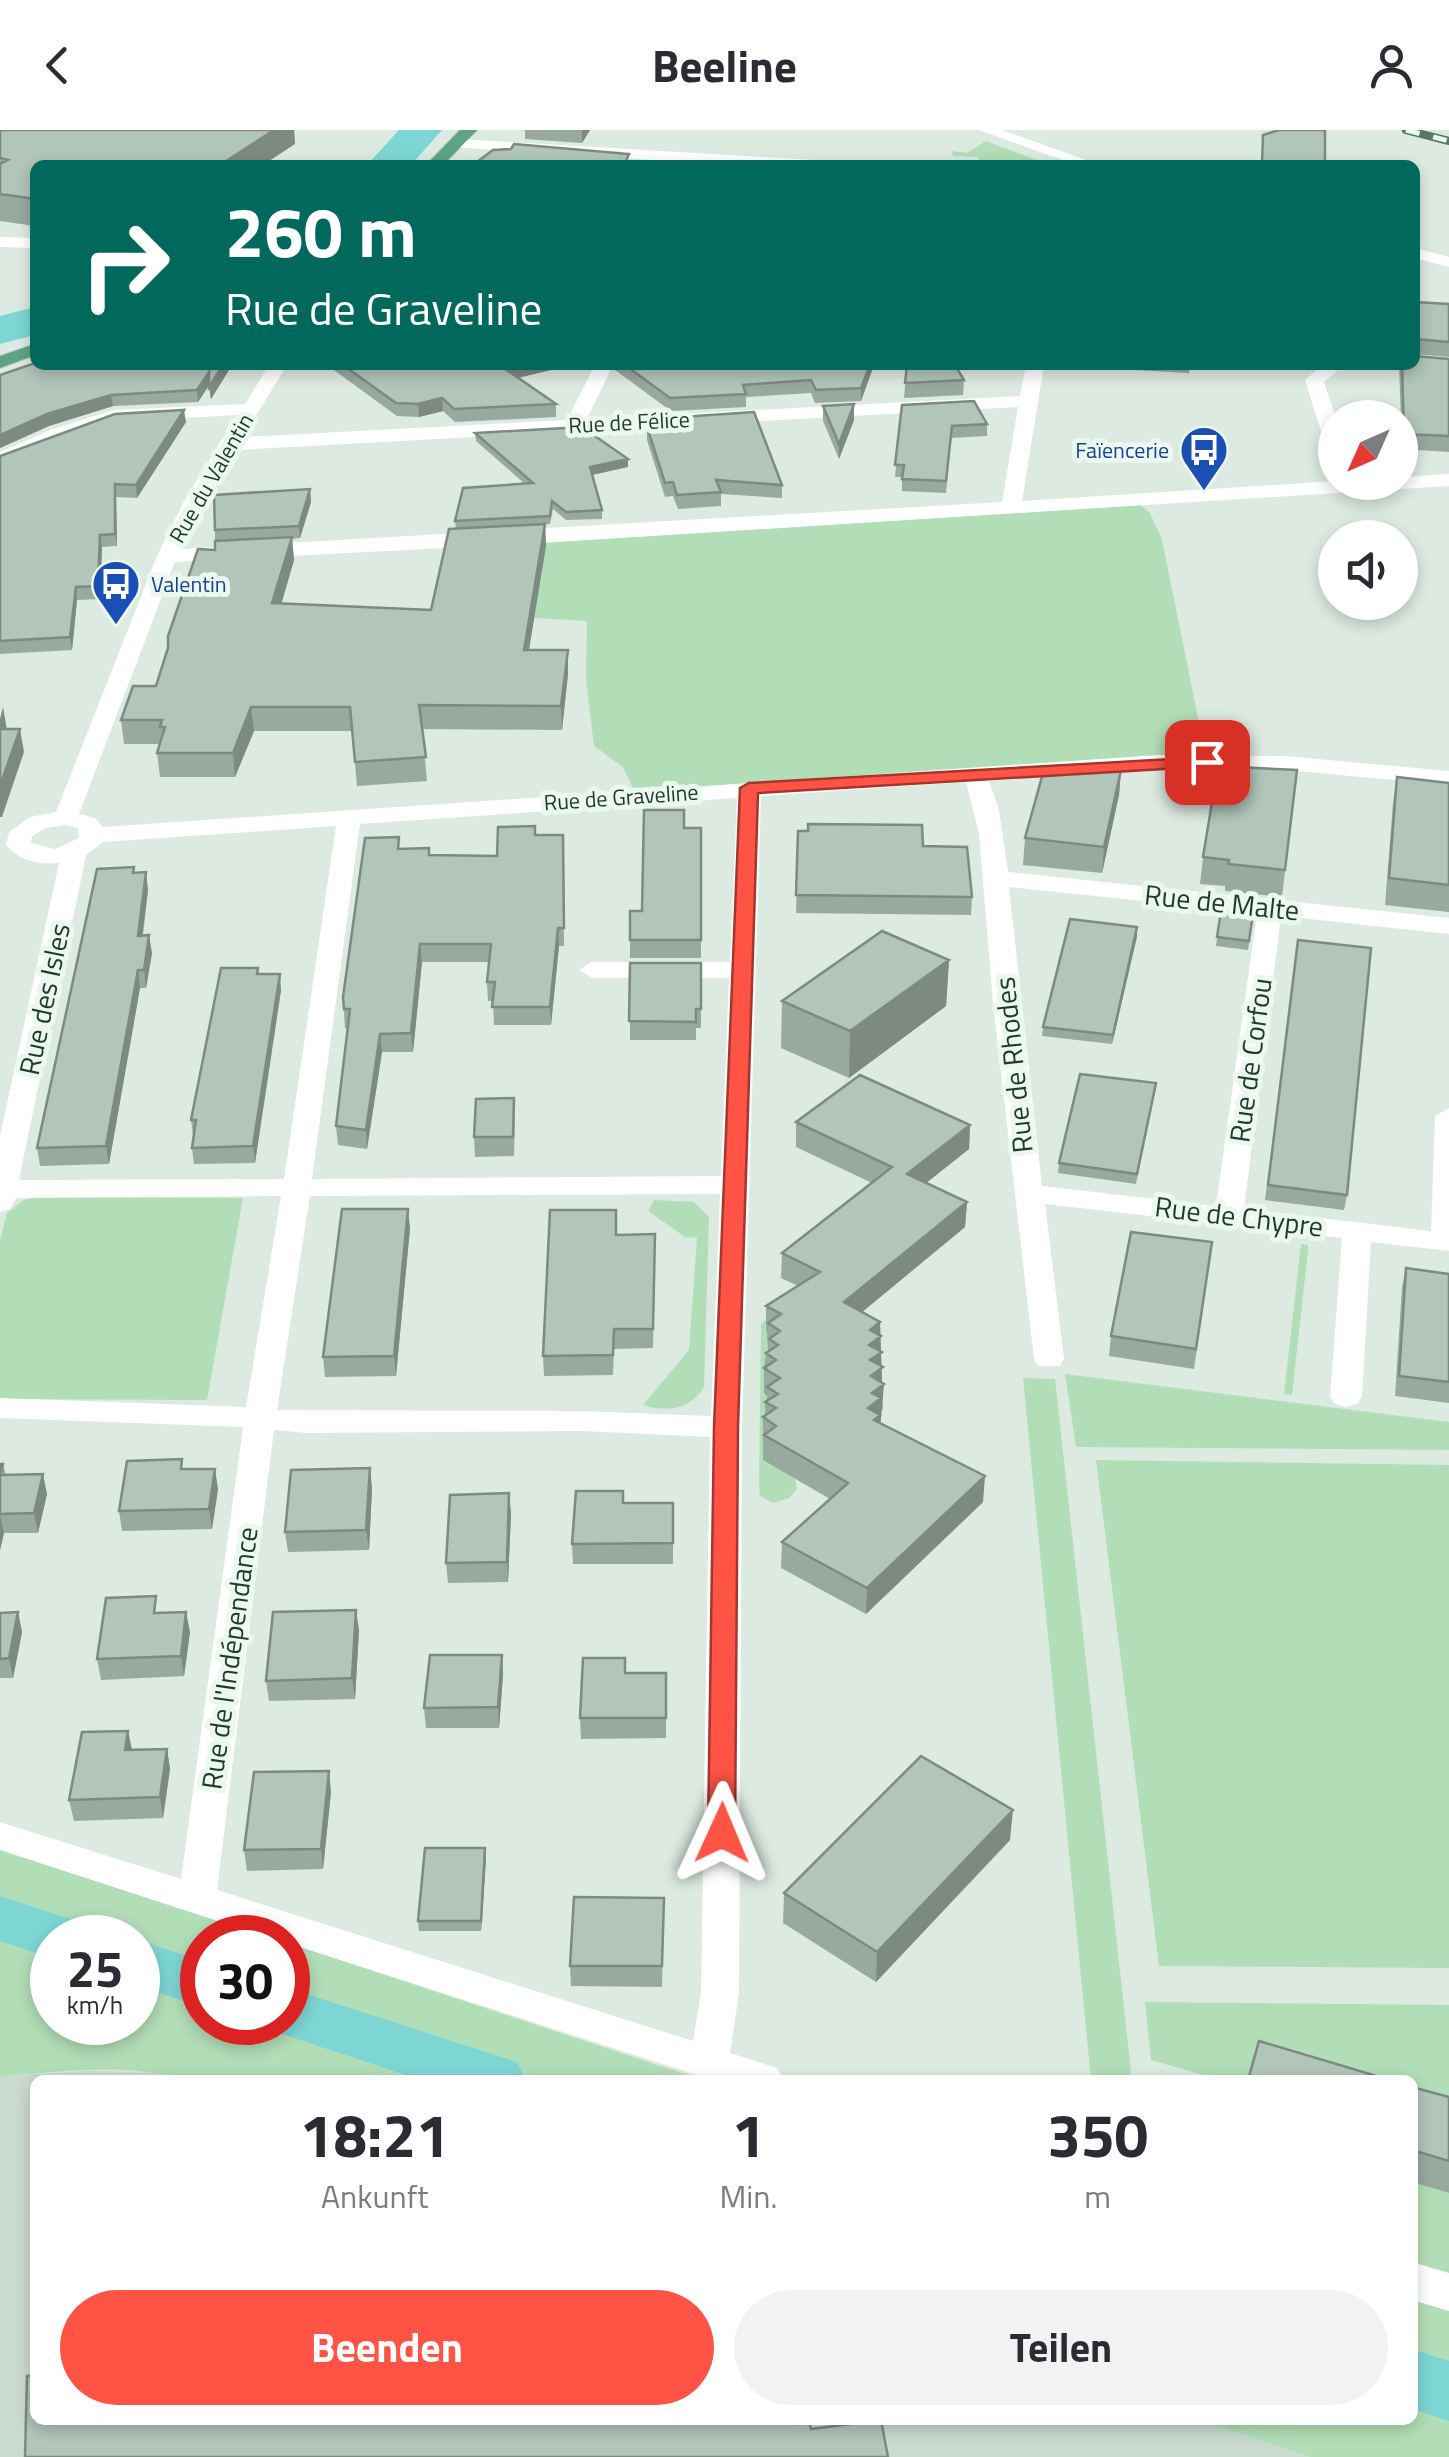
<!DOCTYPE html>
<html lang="de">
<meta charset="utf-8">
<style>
body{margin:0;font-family:"Titillium Web",sans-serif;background:#f2f2f3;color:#2b2b33;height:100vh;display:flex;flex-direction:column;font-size:38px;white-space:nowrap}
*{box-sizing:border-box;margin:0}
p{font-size:32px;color:#7c7c81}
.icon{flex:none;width:55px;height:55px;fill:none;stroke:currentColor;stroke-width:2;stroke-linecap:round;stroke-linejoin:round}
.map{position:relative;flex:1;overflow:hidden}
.panel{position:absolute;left:30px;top:1945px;width:1388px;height:350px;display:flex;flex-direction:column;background:#fff;border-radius:15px;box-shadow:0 5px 15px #0003}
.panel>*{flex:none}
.hud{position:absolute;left:30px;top:30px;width:1390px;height:210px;border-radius:15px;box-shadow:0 5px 15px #0003;background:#00695c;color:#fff;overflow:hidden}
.needle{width:65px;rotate:225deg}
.fabs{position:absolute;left:1318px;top:270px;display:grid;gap:20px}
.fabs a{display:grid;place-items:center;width:100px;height:100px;border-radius:50%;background:#fff;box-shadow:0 5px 15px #0003;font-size:50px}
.speed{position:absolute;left:30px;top:1785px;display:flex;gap:20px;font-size:50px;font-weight:700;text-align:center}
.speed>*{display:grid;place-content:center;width:130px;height:130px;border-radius:50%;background:#fff;box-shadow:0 5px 15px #0003;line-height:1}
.speed small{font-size:25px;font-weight:400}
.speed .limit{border:15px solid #d22;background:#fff;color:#111}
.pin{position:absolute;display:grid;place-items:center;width:85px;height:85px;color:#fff;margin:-42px;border-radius:20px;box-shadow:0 5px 15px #0006}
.me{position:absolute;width:110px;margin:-55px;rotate:1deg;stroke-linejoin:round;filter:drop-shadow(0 0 8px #0008)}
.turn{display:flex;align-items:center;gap:35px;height:210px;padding:0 30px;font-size:45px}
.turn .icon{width:130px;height:130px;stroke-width:2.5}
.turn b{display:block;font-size:70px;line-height:85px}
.eta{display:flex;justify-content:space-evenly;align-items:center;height:170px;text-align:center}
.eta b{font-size:60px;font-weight:700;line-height:70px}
.button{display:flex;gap:20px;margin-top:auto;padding:20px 30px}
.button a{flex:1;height:115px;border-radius:60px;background:#ff5345;color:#fff;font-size:40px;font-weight:700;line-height:115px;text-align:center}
.button a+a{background:#f2f2f3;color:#2b2b33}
header{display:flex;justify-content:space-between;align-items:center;height:130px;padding:0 30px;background:#fff;font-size:45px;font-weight:700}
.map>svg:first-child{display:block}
</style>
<header><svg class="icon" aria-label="back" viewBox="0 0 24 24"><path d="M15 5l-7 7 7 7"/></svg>Beeline<svg class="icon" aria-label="person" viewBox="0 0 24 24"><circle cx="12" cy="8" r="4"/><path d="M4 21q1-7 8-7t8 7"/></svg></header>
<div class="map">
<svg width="1449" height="2327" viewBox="0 0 1449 2327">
<rect width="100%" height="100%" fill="#dceae1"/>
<path fill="#cadad0" d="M90 1941 162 1943 182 1950H35V2290H1198L1310 2327H0V1946Z"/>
<path fill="#b2deb7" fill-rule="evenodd" d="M986 11 1039 31 1036 35H977L979 27 953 26 952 21 967 23Z
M1137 372 1150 383 1162 410 1207 632 637 666 623 637 594 616 586 549 587 491 534 488 542 443 541 407Z
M39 1067 243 1068 207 1270 0 1269V1111L7 1083 24 1070Z
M654 1070 694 1072 709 1087 704 1257C691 1279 667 1283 643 1275L689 1220 697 1108 685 1107 648 1081Z
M1301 1114 1308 1115V1121L1292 1265 1284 1264Z
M769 1187 767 1202 780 1210V1273L797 1359 789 1368 773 1373 760 1366 759 1355 761 1194Z
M1065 1244 1449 1292V1320L1076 1317Z
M1023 1248 1055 1249 1132 1950H1091Z
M1096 1330 1449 1335V1838L1159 1836Z
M0 1717 271 1807 202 1808V1892H288V1813L703 1950H182C126 1931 58 1943 0 1946ZM52 1808H138V1892H52Z
M1145 1872 1449 1875V1990L1413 1979 1412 1950H1220L1151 1930Z
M1412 2052 1449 2063V2148L1413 2137Z
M1413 2170 1449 2181V2327H1310L1198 2290H1412Z"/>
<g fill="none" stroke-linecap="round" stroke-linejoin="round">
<path fill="#7dd6d4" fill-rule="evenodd" d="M0 1766 80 1792 88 1808H52V1828L0 1811Z
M138 1810 202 1831V1877L138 1856Z
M288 1858 517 1932 526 1950H421L267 1899 264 1892H288Z
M1412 2219 1449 2231V2291L1412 2279Z"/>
<path fill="#7dd6d4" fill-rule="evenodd" d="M399 0H442L411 35H367Z
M35 177V205L0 214V186Z"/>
<g stroke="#c0c8c4" stroke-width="2">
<path id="major" d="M460 0H477L443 35H426Z
M35 214V225L0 238V226Z"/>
</g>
<path fill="#fff" fill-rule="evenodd" d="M979 0H1002L1100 35H1076Z
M457 9 814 30 822 35H733L451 17V11Z
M0 107 35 108V118L0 117Z
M1415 118 1449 127V137L1415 128Z
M269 235H287L243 307 567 290 595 235H613L587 289 1020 266 1026 235H1044L1022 371 1335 351 1400 352V347L1449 344V356L541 413 175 432 79 684 95 688 103 697 1159 625 1285 626 1449 641V655L1285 640 1159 639 989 651 999 680 1008 742 1449 788V804L1281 786 1244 1079 1431 1101 1435 986 1449 978V1121L1371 1112 1362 1267 1357 1274 1346 1277 1335 1274 1330 1267 1342 1108 1045 1074 1064 1229 1060 1236H1038L1034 1229 993 873 979 704 966 652 761 666 742 1297 739 1863 730 1923 777 1938 783 1950 709 1949 288 1813V1808H270L0 1720V1692L181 1749 243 1297 0 1288V1268L246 1277 281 1066 16 1068 10 1079 0 1082V1006L59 733C39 735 19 731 6 715L9 702 30 687 56 682 157 426 183 373 237 285 116 292 0 335V322L50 300 114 280 245 274ZM1018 277 1002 372 181 419 236 320ZM737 668 730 832H592L579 840 592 848H729L721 1046 312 1049 360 694ZM65 695 78 698 79 708 55 719 31 713 32 706 46 698ZM336 696 284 1049 19 1050 86 725 103 712ZM1009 757 1257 783 1216 1076 1042 1056ZM720 1064 711 1286 582 1281 277 1280 310 1066ZM274 1300 306 1303 582 1301 710 1307 701 1863 693 1911 217 1760Z
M1323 235H1344L1324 252 1336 288 1335 320 1325 314 1305 250Z
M1412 2132 1449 2143V2181L1412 2170Z"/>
<use href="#major" fill="#5ca485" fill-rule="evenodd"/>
<g stroke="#567769" stroke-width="8">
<path id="rail" d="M1406 0 1449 11"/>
</g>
<use href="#rail" stroke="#ecf7f0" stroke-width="5" stroke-dasharray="14" stroke-linecap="butt"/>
</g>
<path fill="#98a9a0" d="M0 0H294L295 14 35 35V96L0 91Z
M525 0H590L582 13 525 9Z
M1415 172 1449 174V227L1415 224Z
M1449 229V322L1402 319 1399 235H1415Z
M232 235 211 269 209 255 198 272 113 276 49 296 0 318V245Z
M327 235H572L518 248 556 274V287L455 292 443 281 419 287 397 286Z
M615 235H874L861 271 815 273 811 263 746 267V277L671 281 615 240Z
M907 235H995V238L956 236 964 250 963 265 904 268Z
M1135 235H1190L1189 243 1134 240Z
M902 275 987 294V306L951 308 946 363 902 361V347H895Z
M823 276 854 290 839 329 823 291Z
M186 292 137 368 116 367 117 416 102 417 100 469 77 470 72 520 0 524V326Z
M647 297 782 355V368L721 364V376L678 379 673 366 665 367 647 310Z
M475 303 628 337 592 345 602 380V389L566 390 553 379 550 394H545L546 416 529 520 568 544 562 600 422 599 427 651 357 656 352 601H254L235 647H160L157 623 159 614H124L121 590 156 556 215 420V400L310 359 311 372 300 408 292 409 294 430 281 474 431 480 456 399 455 391 525 354 476 311Z
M1121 640 1119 665 1102 743 1023 735 1025 708Z
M1297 640 1282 767 1225 761V756L1200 754 1203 727Z
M1397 647 1449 653V782L1385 775 1393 673Z
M684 698H701V828H630V781H642Z
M798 701 923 716 972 767 971 785 796 783Z
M536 705H563L564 816H559L551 895H494L493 871H488L487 852 489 832H422L413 922H382L367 1019 338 1015 336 996 347 898H345L343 867 399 718 430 725 497 726Z
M134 737 135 743 148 760 143 805 152 823 146 858H140L109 1034 40 1036 37 1018Z
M1222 774 1254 777 1248 820 1216 816Z
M1137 797 1112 914 1042 906 1043 897Z
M1296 825 1347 1065 1344 1080 1265 1070Z
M949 830 946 876 849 948 781 918 782 871Z
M630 833H701V898H696V910H630Z
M259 844 281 860 255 1033 194 1034 192 1018 193 1006 191 990Z
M1156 953 1136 1054 1058 1043 1059 1033Z
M515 987 514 1026 475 1027 474 1007Z
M796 992 970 995 969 1019 926 1053 967 1072 965 1097 862 1182 880 1192 883 1279 881 1281 880 1293 983 1372 866 1484 781 1438 782 1412 830 1369 763 1330V1287L765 1286V1272L767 1271V1266L764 1263V1238L766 1223 768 1221 767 1202 766 1201V1176L798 1156 781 1148 782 1123 872 1053 796 1017Z
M410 1098 396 1246 325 1247 323 1227Z
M617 1105 655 1124 653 1218 614 1219 613 1245 544 1246 543 1226Z
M1212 1112 1194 1239 1109 1226 1111 1206Z
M1406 1138 1449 1144V1273L1395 1266 1402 1157Z
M0 1334H3L6 1345 47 1364 38 1403H4L0 1420Z
M184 1339 218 1359 212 1399 122 1401 119 1381Z
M372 1358 369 1420 288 1422 285 1402Z
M623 1361 624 1373H673V1434H573L572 1414Z
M509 1363 511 1384 508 1452 448 1453 446 1433Z
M18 1482 22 1502 13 1548H0V1483Z
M159 1483 190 1502 184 1546 101 1550 97 1529Z
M359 1500 355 1569 269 1571 266 1551Z
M502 1525 503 1545 499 1598H426L424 1578Z
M625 1528 626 1543H666V1608L581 1609 580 1588Z
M128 1601 132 1620 167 1619 170 1639 163 1688 74 1691 69 1670Z
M331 1662 323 1739 247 1741 244 1720Z
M1010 1710 876 1852 783 1793 784 1763Z
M486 1729 481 1801H419L418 1791Z
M664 1768 662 1857 571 1856 570 1836Z
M1412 1957 1449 1967V2063L1412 2052Z"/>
<path fill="#7c8a82" d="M274 0H294L295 14 263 35H220Z
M582 0H590L582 13Z
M223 235H232L211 269 209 257Z
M519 235H572L504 251V238Z
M870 235H874L861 271V258Z
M209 242 210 254 198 272 197 260Z
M111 265 113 276 49 296 0 318V305L47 284Z
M442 268 443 281 419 287 418 274Z
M854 274V290L839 329V314Z
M184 280 186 292 137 368 136 355Z
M628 329V337L591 345 590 337Z
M115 354 116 367 117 416 115 404Z
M310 359 311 372 300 408 299 396Z
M545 394 546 416 525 543 524 520Z
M100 405 102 417 100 469 98 456Z
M292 407 294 430 275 496 272 473Z
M76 457 77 470 72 520 70 507Z
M568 520V544L562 600 561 576Z
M3 577 7 600 0 616V589Z
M251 577 254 601 235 647 233 623Z
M20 599 24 622 2 687H0V656Z
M1121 640 1119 665 1102 743 1104 717Z
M146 742 148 760 140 823 138 806Z
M1137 797V807L1112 914 1113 905Z
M558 798 559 816 551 895 550 877Z
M149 805 152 823 146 858 144 840Z
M420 814 422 832 413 922 411 903Z
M949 830 946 876 849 948 850 901Z
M138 840 140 858 109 1034 106 1016Z
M280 844 281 860 255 1033 253 1016Z
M380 904 382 922 367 1019 366 1000Z
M970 995 969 1019 906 1069 907 1044Z
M967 1072 965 1097 844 1197V1172Z
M408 1079 410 1098 396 1246 394 1226Z
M880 1192 882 1255 884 1254 879 1311 867 1304 870 1200Z
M370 1338 372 1358 369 1420 366 1400Z
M215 1339 218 1359 212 1399 209 1379Z
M43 1344 47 1364 38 1403 34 1383Z
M985 1346 983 1372 866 1484 867 1458Z
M509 1363 511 1384 508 1452 507 1432Z
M0 1385 4 1403 0 1420Z
M356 1480 359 1500 355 1569 352 1548Z
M18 1482 22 1502 13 1548 9 1528Z
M186 1482 190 1502 184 1546 181 1526Z
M502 1525 503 1545 499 1598 498 1577Z
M128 1601 132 1621 125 1620Z
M167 1619 170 1639 163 1688 160 1667Z
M329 1641 331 1662 323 1739 321 1719Z
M1013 1680 1010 1710 876 1852 877 1822Z
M485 1718 486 1729 481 1801V1791Z"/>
<path fill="#b1c5ba" stroke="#7c8a82" stroke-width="2.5" d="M0 0H274L220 35H35V69L0 64V34L8 30 0 28Z
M1279 0H1325V35H1262L1263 5Z
M514 14 629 24 624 35H473L493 20 511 19Z
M1415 172 1449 174V212L1415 209Z
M1415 226 1449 229V306L1404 304 1402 235H1415Z
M35 233V235H223L209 257V242L197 260 111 265 47 284 0 305V245Z
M343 235H519L504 238 556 274 454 279 442 268 418 274 396 273Z
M625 235H870L861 258 816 260 811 250 743 255 746 264 670 268Z
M907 235H955L964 250 905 253Z
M974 271 987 294 952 296 946 351 902 349 904 335H895L902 275Z
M854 274 839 314 823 276Z
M184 280 136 355 115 354V404L100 405 98 456 76 457 70 507 0 511V326L115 284Z
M754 282 782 355 716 350 721 362 677 365 673 352 665 353 647 297 695 286Z
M582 297 628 329 590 337 602 380 566 382 552 371 550 386 455 391 463 358 533 353 475 303Z
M310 359 299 396 215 400 214 365Z
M545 394 524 520H568L561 576 419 575 426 627 355 632 350 577H251L233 623H157L165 597H160L162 590H121L133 556H156L168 518V506L198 419 215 420V411L292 407 272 473 431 480 449 399Z
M0 599H20L0 656Z
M1218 636 1297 640 1285 740 1228 734 1229 730 1203 727Z
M1121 640 1104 717 1025 708 1043 643Z
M1397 647 1449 653V755L1389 748Z
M644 680H684V698H701V810H630V781H642Z
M808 694 922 695 923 716 967 717 972 767 796 765 798 701H808Z
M535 696V705H563L564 798H558L550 877H492L495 852H487L491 814H420L411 903 380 904 366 1000 336 996 350 879H344L343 867 365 708 399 707 398 719 429 718V725L497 726 498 697Z
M134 737 133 743 146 742 138 806 149 805 144 840H138L106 1016 37 1018 97 739Z
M1222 774 1254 777 1249 811 1217 807Z
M1070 789 1137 797 1113 905 1043 897Z
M882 801 949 830 850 901 782 871Z
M1298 810 1371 818 1347 1065 1268 1055Z
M630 833H701V879H696V892L629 891Z
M221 838H258L257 844H280L253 1016 192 1018 196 990H191Z
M1080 944 1156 953 1137 1044 1059 1033Z
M860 945 970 995 907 1044 967 1072 844 1172 880 1192 870 1200 881 1206 869 1215 882 1222 870 1230 883 1237 871 1246 884 1254 872 1263 881 1268 868 1278 880 1285 874 1290 985 1346 867 1458 782 1412 848 1353 764 1305 776 1296 763 1287 776 1278 765 1272 778 1264 767 1257 780 1248 764 1238 776 1230 766 1223 778 1215 769 1209 780 1201 768 1193 781 1184 766 1176 820 1142 782 1123 892 1037 796 992Z
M514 968 513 1007H474L476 969Z
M342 1079H408L394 1226 323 1227Z
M550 1080H616V1105L655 1104 653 1199H614L613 1225 543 1226Z
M1131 1102 1212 1112 1196 1219 1111 1206Z
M1406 1138 1449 1144V1252L1399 1246Z
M182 1329 181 1339H215L209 1379 119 1381 127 1331Z
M0 1334H3L0 1345 43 1344 34 1383 0 1384Z
M370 1338 366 1400 285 1402 291 1340Z
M576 1361H623V1373H673V1413L572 1414Z
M509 1363 507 1432 446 1433 450 1365Z
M156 1466 154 1483 186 1482 181 1526 97 1529 106 1468Z
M356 1480 352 1548 266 1551 273 1482Z
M18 1482 9 1528 0 1529V1483Z
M430 1525H502L498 1577 424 1578Z
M583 1528H625V1543H666V1588H580Z
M128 1601 125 1620 167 1619 160 1667 69 1670 82 1602Z
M921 1626 1013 1680 877 1822 784 1763Z
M329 1641 321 1719 244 1720 254 1642Z
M425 1718H485L481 1791H418Z
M574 1767 664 1768 662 1836H570Z
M1259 1911 1390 1950H1248Z
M1412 1957 1449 1967V2031L1412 2020Z
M35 2245V2290H809L811 2299 881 2290 888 2327H25L27 2246Z"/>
<path fill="#ff5345" stroke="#a6362d" stroke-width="2.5" d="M1207 627 1214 628V636L758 663 738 1297 735 1703 731 1711 722 1714 712 1711 708 1703 714 1297 740 658 749 653Z"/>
<defs>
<g id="bus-pin" transform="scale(2.5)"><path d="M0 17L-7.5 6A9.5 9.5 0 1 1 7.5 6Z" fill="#1a4fb4" stroke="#ecf7f0"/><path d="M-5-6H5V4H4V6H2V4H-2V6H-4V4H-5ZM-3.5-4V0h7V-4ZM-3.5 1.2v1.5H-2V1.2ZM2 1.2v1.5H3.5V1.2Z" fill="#fff"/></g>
</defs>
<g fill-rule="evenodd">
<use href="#bus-pin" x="1204" y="320"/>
<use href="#bus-pin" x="116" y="454"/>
</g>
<g text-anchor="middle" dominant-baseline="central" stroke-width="10" stroke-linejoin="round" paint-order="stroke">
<g font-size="22" fill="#1d3a2d" stroke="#ecf7f0">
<text transform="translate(629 292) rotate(-3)">Rue de Félice</text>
<text transform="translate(211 348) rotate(-60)">Rue du Valentin</text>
<text transform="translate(621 667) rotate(-4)">Rue de Graveline</text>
</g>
<g font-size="22" fill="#164399" stroke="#ecf7f0" text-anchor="end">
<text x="1169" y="320">Faïencerie</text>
<text x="151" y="454" text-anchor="start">Valentin</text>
</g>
<g font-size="28" fill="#1d3a2d" stroke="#ecf7f0">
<text transform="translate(1222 772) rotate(6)">Rue de Malte</text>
<text transform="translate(44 869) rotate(-78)">Rue des Isles</text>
<text transform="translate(1250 930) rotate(-82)">Rue de Corfou</text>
<text transform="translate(1013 935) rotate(-96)">Rue de Rhodes</text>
<text transform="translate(1239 1086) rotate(7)">Rue de Chypre</text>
<text transform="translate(229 1528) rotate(-82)">Rue de l'Indépendance</text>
</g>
</g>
</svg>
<div class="fabs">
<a><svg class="needle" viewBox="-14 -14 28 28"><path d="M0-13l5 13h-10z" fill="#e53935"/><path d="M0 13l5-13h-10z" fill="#7c7c81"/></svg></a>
<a><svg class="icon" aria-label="sound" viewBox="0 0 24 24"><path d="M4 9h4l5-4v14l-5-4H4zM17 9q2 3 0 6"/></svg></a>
</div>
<div class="speed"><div>25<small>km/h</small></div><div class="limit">30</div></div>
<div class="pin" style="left:1207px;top:632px;background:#d93025"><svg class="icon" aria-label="arrive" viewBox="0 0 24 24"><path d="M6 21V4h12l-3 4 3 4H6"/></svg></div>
<svg class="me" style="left:722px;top:1703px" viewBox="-20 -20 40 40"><path d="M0-17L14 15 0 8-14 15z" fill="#ff5345" stroke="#fff" stroke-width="4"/></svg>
<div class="hud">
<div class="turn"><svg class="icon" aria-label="right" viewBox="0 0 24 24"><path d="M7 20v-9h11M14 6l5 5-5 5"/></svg><div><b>260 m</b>Rue de Graveline</div></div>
</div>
<section class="panel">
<div class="eta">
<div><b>18:21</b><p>Ankunft</p></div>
<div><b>1</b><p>Min.</p></div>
<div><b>350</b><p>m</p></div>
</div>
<div class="button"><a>Beenden</a><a>Teilen</a></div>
</section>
</div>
